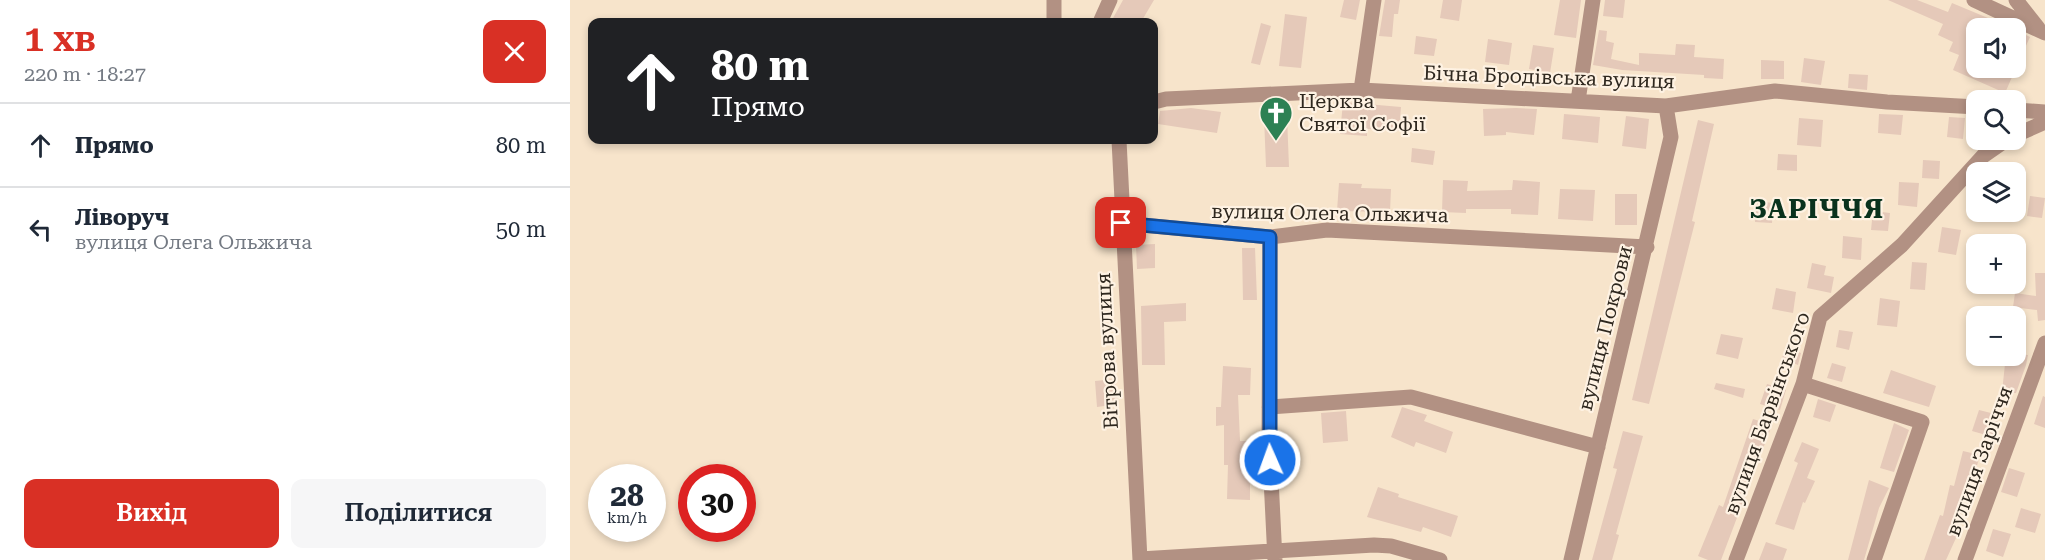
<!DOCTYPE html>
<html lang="uk">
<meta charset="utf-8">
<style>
body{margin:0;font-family:"Roboto Serif",serif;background:#f6f6f7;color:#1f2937;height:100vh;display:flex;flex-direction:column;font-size:22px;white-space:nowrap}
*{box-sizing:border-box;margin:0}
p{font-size:20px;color:#747a83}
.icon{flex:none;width:33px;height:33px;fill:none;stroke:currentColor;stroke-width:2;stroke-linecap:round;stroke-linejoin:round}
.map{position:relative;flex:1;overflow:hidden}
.side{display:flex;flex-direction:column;background:#fff;width:570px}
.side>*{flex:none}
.top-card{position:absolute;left:18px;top:18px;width:570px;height:126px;border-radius:12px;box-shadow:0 3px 9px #0003;background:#202124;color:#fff;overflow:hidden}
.tools{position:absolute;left:1396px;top:18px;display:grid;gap:12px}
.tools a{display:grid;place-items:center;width:60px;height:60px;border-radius:12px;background:#fff;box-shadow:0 3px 9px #0003;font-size:30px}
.speed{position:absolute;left:18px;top:464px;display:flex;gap:12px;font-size:30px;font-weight:700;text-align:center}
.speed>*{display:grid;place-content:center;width:78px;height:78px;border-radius:50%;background:#fff;box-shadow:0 3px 9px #0003;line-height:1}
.speed small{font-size:15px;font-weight:400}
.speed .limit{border:9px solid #d22;background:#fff;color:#111}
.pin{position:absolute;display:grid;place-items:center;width:51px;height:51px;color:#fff;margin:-26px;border-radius:12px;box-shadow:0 3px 9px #0006}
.me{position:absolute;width:66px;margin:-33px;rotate:358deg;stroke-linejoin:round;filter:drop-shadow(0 0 4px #0008)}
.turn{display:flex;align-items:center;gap:21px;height:126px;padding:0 24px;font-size:27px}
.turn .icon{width:78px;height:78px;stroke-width:2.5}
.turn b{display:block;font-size:42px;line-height:51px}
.round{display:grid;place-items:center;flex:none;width:63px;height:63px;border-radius:12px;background:#f6f6f7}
.overview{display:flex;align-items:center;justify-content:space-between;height:102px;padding:0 24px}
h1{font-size:36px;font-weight:600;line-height:45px;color:#d93025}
.button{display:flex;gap:12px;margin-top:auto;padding:12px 24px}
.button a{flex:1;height:69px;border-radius:12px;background:#d93025;color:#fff;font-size:24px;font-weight:600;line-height:69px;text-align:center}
.button a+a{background:#f6f6f7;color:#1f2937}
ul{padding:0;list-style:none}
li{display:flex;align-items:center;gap:18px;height:84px;padding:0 24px;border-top:2px solid #e0e1e3}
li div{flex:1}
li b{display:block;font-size:22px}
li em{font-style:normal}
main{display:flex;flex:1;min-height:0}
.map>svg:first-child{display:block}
</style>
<main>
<section class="side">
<div class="overview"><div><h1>1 хв</h1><p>220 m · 18:27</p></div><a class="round" style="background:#d93025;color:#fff"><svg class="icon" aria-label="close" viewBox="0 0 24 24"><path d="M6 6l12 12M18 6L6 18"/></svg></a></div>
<ul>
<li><svg class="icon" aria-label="ahead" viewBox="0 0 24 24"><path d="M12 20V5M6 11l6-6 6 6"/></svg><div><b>Прямо</b></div><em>80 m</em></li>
<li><svg class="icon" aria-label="left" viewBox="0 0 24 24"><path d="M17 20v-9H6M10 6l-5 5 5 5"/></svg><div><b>Ліворуч</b><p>вулиця Олега Ольжича</p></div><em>50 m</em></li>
</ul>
<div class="button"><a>Вихід</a><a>Поділитися</a></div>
</section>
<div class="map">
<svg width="1475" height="560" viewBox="0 0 1475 560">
<rect width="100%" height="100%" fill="#f7e4cb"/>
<path fill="#e5c9b9" d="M553 0H584L571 22H548L542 20Z
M774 0H790L786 20 770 17Z
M815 0H830L828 14H824L822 37 809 36Z
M873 0H892L889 21 870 18Z
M990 0H1011L1006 38 984 35Z
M1035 0H1055L1053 18 1033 16Z
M1318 0H1347L1378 12 1382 3 1442 28H1407V68H1446L1435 93 1383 70 1389 55 1379 51 1383 42 1368 35 1373 24Z
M715 14 737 17 731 68 709 66Z
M691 23 701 26 690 65 681 63Z
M1029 30 1037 31 1036 41 1044 43 1041 59 1069 65V53L1105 55 1106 44 1125 45 1124 57 1154 59 1153 79 1134 78V75L1052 70 1023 65Z
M1446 30 1460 37 1446 68Z
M846 36 867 39 864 56 844 54Z
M918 39 942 43 939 65 915 62Z
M963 45 984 48 980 73 959 69Z
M1234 58 1255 61 1251 85 1231 82Z
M1191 60 1214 61V79H1191Z
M1279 74 1298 75 1297 90 1278 88Z
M773 102 831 107 829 131 797 129V136L770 134Z
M621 108 651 112 647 133 588 124 590 111Z
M946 108 967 109 964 135 936 132V135L914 136 913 109Z
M994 114 1030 117 1028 143 992 139Z
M1309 114 1333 115 1331 135 1308 133Z
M717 116 719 167H696L694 117Z
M1056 116 1079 119 1076 149 1052 146Z
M1379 117 1395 118 1393 139 1377 137Z
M1229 118 1253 120 1251 147 1227 145Z
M1128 120 1144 124 1122 221 1125 222 1079 404 1062 400Z
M842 148 865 151 863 165 841 162Z
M1208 154 1227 155V171L1207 170Z
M1353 160 1370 161 1369 179 1352 178Z
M873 180 898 181 897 191 942 190 943 180 970 182 968 215 941 214V209H896V213L872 212Z
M1329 182 1349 183 1347 207 1328 205Z
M769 183 792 184 791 188 821 189 820 212 767 211Z
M990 189 1025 190 1023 221 988 219Z
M1045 194H1067V225H1045Z
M1460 196 1475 198 1472 218 1457 216Z
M1186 201 1203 203 1202 223 1185 222Z
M1303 211 1320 213 1318 231 1301 230Z
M1372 227 1391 230 1386 255 1368 252Z
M1273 236 1292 238 1291 260 1272 258Z
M585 244V268L567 269 566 245Z
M672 248H685L687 300H673Z
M1342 262 1357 263 1355 290 1340 289Z
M1242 263 1256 266 1254 275 1264 277 1261 293 1237 288Z
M1465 273H1475V320L1468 321 1467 310 1443 307 1445 293 1466 296Z
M1206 288 1226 292 1223 313 1202 309Z
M1310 298 1330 301 1327 327 1307 325Z
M616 303V321L594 322 595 365H572L571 306Z
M1269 330 1283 332 1279 350 1266 347Z
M1151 334 1173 338 1168 359 1146 354Z
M1216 348 1231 353 1228 365 1212 358Z
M1446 354 1458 355 1456 365 1446 393 1432 392 1435 364 1415 362 1416 356Z
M1262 363 1276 367 1272 382 1257 378Z
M653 366 681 368 680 395H668L670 441H680V500L657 499 658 465H654V425L646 426V407H651Z
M1321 370 1366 386 1359 407 1313 393Z
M545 379 548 404 527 407 525 381Z
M1146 383 1175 389 1173 398 1144 389Z
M1197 384 1216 390 1210 410 1190 404Z
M1473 396 1475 397V428L1464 424Z
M1248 399 1266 405 1260 422 1243 417Z
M832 407 857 415 854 421 883 432 876 453 846 442 844 447 821 437Z
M1409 410 1429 415 1423 437 1402 431Z
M776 411 778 441 753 443 751 413Z
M1183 419 1202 425 1151 560H1138L1128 556 1149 505 1153 507Z
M1324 423 1339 430 1324 472 1310 468Z
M1053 431 1073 436 1046 534 1049 535 1042 560H1022L1047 469 1043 468Z
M1232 442 1249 449 1237 478 1245 481 1235 503 1233 502 1224 530 1205 524 1228 463 1224 461Z
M1393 451 1410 455 1404 476 1400 475 1386 538 1376 560H1354L1370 515 1373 516 1380 485 1384 486Z
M1439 468 1455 473 1447 497 1431 492Z
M1299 480 1319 488 1309 508 1294 560H1278Z
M808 487 829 494 828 497 888 516 881 537 853 527 851 532 797 517Z
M1451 508 1471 514 1465 533 1445 527Z
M1423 529 1441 534 1433 557 1416 551Z
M1196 542 1217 549 1213 560H1189Z"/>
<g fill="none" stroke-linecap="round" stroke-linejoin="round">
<path stroke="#b29183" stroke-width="15" d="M484 0V22
M1404 0 1475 33
M1446 0 1468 28
M531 20 540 0
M791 90 804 0
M1008 101 1023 0
M584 102 596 99 791 90 1096 106 1205 91 1317 102 1407 107
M1446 110 1475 112
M1446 135 1475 122
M549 140 570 560
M551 223 700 237 757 230 1077 247
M700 237 699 437 705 560
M1233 384 1352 422 1304 560
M699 407 841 397 1028 447
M570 559 804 545 821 546 870 560
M1001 560 1101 137 1096 106
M1166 560 1233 384 1250 317 1332 245 1413 156 1436 140
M1395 560 1475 343"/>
</g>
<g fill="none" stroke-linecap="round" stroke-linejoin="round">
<g stroke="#114b97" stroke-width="15">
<path id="route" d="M551 223 700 237V460"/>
</g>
<use href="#route" stroke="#1a73e8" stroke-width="10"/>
</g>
<defs>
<g id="church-pin" transform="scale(1.725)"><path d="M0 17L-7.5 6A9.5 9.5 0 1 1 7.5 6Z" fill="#2d8154" stroke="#fef2e3"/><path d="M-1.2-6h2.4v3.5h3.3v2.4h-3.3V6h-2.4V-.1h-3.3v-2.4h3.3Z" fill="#fff"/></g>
</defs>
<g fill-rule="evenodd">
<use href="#church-pin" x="706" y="113"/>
</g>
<g text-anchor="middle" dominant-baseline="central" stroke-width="4.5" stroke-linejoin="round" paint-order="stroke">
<g font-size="20" fill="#2e271e" stroke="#fef2e3">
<text transform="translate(979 77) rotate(2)">Бічна Бродівська вулиця</text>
<text transform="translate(760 213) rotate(1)">вулиця Олега Ольжича</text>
<text transform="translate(1035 328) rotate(-76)">вулиця Покрови</text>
<text transform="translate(537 351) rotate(-93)">Вітрова вулиця</text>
<text transform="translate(1197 413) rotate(-70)">вулиця Барвінського</text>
<text transform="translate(1409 461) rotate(-70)">вулиця Заріччя</text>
</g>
<g font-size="20" fill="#2e271e" stroke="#fef2e3" text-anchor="start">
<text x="729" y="101">Церква<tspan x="729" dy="23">Святої Софії</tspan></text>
</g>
<g font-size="26" font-weight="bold" letter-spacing="1.5" fill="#09321d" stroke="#fef2e3">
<text x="1247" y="209">ЗАРІЧЧЯ</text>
</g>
</g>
</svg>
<div class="tools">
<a><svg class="icon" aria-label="sound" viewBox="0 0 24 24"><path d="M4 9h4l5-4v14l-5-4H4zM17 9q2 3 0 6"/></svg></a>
<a><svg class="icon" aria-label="search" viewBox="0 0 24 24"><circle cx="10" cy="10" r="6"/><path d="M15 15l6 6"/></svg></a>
<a><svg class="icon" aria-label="layers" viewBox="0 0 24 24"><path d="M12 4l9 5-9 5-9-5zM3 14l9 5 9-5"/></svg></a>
<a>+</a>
<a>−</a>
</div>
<div class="speed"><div>28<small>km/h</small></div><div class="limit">30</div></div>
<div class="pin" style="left:551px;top:223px;background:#d93025"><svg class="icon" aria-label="arrive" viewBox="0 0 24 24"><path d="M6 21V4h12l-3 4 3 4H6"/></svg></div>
<svg class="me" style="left:700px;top:460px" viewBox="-20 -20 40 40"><circle r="17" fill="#1a73e8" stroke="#fff" stroke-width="3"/><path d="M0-11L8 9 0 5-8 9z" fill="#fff"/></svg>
<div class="top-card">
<div class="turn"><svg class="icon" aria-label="ahead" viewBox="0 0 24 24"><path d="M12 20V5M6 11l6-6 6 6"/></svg><div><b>80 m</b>Прямо</div></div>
</div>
</div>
</main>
